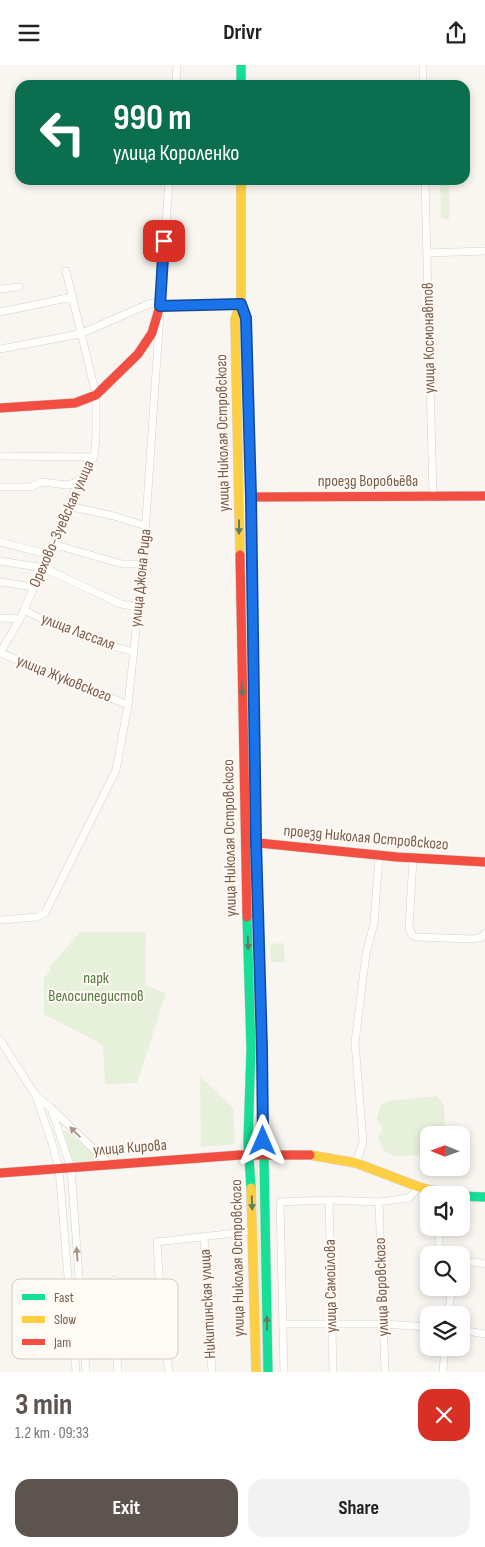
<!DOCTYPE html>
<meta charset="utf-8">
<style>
body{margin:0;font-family:"Sofia Sans Condensed",sans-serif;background:#f2f2f2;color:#222;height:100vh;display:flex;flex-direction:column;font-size:19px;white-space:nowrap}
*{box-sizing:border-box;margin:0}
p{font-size:16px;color:#767676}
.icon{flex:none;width:28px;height:28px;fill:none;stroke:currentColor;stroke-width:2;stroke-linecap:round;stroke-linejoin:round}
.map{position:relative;height:1307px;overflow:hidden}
.sheet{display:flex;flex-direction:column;background:#fff;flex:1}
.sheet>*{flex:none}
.top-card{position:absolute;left:15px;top:15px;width:455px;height:105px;border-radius:15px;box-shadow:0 2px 8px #0003;background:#0b6e4f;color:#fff;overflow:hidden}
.needle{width:32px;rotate:271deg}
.fabs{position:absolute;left:420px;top:1061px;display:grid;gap:10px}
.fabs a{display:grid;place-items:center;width:50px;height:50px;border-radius:10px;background:#fff;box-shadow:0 2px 8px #0003;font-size:25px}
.pin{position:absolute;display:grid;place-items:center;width:42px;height:42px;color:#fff;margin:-21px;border-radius:10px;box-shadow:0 2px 8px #0006}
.me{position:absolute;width:55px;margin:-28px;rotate:0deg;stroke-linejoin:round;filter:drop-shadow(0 0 4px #0008)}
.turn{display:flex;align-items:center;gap:18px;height:105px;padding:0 15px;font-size:22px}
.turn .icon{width:65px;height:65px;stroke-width:2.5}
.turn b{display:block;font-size:35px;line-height:42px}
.round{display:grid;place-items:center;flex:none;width:52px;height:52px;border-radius:15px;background:#f2f2f2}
.head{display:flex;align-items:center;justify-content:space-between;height:85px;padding:0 15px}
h1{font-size:30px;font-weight:700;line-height:38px;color:#5d544f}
.action{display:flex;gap:10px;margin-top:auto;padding:10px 15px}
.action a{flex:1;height:58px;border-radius:15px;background:#5d544f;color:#fff;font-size:20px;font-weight:700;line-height:58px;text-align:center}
.action a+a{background:#f2f2f2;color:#222}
header{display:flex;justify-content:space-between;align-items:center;height:65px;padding:0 15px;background:#fff;font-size:22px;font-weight:700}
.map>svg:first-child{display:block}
</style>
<header><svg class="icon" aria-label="menu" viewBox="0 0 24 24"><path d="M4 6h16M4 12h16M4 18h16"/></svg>Drivr<svg class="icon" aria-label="share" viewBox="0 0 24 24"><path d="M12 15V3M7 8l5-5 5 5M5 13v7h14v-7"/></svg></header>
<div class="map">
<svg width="485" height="1307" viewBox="0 0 485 1307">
<rect width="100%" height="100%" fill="#f9f5f0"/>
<path fill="#e7f0db" d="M440 115H449V155L441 153Z
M240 250H241L246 421 244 419 243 382 240 366Z
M245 503 248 504 251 768 249 766Z
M80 867H146L145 920 166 928 137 1018 105 1019 103 980 44 949V913L51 905 49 903Z
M284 878 285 897H271L270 879Z
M200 1011 233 1043 235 1079 201 1082Z
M437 1031 444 1041 446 1070H429V1090L394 1091 383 1085 378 1073 383 1062 377 1054 381 1040 389 1036Z
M63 1064 103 1095 73 1098Z
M258 1097 267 1307H260L256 1099Z"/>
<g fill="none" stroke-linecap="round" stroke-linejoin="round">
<g stroke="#d7d1cb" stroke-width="8">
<path id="street" d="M423 0V20
M176 20 177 0
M425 115 433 431
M427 188 485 186
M0 224 19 222
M0 247 72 232
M0 284 80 269 151 238 160 241
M0 391 94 392
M0 422H31L41 417 68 420 79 416
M68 441 114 451 146 461
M0 477 50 490
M56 480 122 499H143
M0 496 44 503 121 539 138 542
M0 517 34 522
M24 545C59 563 95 576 133 587
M0 553 20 554
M0 588 20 554 34 522 56 480 68 441 79 416 94 392 96 373V330L66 206
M0 588 128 640
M413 793 409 863 412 870 417 872 473 874 482 872 485 868
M0 855 37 852 45 848 116 705 128 640 143 499 169 115
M0 975 36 1031 51 1043 110 1100
M36 1031 52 1078 59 1104 76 1307
M51 1043 71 1103 86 1307
M356 1098 363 1077 355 978 366 889 374 858 379 791
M329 1135 333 1307
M379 1137 385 1307
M439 1162V1179L443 1190
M204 1171 212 1307
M461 1198 474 1197 485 1199
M115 1215 119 1268
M448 1250 452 1222
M283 1259H383L429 1262
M461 1265 485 1269
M115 1268 118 1307
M169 1307 162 1261 157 1177 253 1166
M284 1307 280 1137 329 1135 379 1137 409 1133 419 1122
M443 1307 445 1282"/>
</g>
<g stroke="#d9d2cb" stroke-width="10">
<path id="fast" d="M241 0V20
M250 404 256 772
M247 852 251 984 248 1076 251 1123
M262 987 268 1307
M461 1131 485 1132"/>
</g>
<g stroke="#d9d2cb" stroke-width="10">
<path id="slow" d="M241 115V239L246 253 250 404
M240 490 235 254 241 239
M256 772 262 987
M310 1090 356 1098 419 1122 450 1130
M251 1123 256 1307"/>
</g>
<g stroke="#d9d2cb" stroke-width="10">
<path id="jam" d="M0 343 75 338 96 330 138 289 152 268 160 241 241 239
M251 432 485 431
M240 490 247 852
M250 777 397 792 485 797
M0 1108 240 1090H310"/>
</g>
<use href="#street" stroke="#fefefd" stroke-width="7"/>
<use href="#fast" stroke="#16e098" stroke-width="9"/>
<use href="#slow" stroke="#ffcf43" stroke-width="9"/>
<use href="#jam" stroke="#f24e42" stroke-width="9"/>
</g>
<defs><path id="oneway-solid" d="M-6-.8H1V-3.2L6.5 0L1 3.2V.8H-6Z" transform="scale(1.25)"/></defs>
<g fill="#617d60">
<use href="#oneway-solid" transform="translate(239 462) rotate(90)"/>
<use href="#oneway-solid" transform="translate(242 624) rotate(89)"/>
<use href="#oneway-solid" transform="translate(248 878) rotate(88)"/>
<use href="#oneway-solid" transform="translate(252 1138) rotate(88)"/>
<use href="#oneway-solid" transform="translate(267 1258) rotate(-91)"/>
</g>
<g fill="#a8958b">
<use href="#oneway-solid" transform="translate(75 1067) rotate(-135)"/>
<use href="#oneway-solid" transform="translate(77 1189) rotate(-94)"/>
</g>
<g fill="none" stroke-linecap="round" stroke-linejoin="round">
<g stroke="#114b97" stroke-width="12">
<path id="route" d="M164 176 160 241 241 239 246 253 251 432 256 777 262 984 263 1076"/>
</g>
<use href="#route" stroke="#1a73e8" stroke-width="9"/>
</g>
<g text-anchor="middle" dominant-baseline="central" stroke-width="4" stroke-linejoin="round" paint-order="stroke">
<g font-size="16" fill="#7a5c4d" stroke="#fffaf3">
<text transform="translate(429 273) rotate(-91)">улица Космонавтов</text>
<text transform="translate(223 368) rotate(-91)">улица Николая Островского</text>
<text x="368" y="416">проезд Воробьёва</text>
<text transform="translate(62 459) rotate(-66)">Орехово-Зуевская улица</text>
<text transform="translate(141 513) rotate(-84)">улица Джона Рида</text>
<text transform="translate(78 567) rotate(21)">улица Лассаля</text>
<text transform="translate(64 614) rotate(22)">улица Жуковского</text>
<text transform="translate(230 773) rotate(-91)">улица Николая Островского</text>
<text transform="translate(366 773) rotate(5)">проезд Николая Островского</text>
<text transform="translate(130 1083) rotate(-4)">улица Кирова</text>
<text transform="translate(238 1193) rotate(-91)">улица Николая Островского</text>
<text transform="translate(331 1221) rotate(-91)">улица Самойлова</text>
<text transform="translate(382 1222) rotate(-92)">улица Воровского</text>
<text transform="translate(208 1239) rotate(-93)">Никитинская улица</text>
</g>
<g font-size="16" fill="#537a41" stroke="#fffaf3">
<text x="96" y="913">парк<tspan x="96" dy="18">Велосипедистов</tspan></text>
</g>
</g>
<rect x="12" y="1214" width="166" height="80" rx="8" fill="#fffaf3" stroke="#d7cbc1" stroke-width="1"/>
<rect x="22" y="1229" width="23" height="6" fill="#16e098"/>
<rect x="22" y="1251" width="23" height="7" fill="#ffcf43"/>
<rect x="22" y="1274" width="23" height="6" fill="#f24e42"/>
<g font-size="14" fill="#7a5c4d">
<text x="54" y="1237">Fast</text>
<text x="54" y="1259">Slow</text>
<text x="54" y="1282">Jam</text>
</g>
</svg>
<div class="fabs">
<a><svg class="needle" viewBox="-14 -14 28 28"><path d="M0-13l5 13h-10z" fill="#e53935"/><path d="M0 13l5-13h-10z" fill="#767676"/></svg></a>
<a><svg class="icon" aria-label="sound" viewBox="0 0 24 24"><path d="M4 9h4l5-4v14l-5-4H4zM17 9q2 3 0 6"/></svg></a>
<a><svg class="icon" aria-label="search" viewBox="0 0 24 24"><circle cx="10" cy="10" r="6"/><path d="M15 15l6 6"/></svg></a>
<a><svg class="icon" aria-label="layers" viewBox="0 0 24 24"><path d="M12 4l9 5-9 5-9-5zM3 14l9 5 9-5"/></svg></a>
</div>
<div class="pin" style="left:164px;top:176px;background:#d93025"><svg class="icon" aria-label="arrive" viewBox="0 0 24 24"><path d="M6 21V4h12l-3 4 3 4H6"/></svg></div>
<svg class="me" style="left:263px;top:1076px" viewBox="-20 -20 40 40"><path d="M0-17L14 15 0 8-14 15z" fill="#1a73e8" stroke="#fff" stroke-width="4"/></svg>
<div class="top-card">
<div class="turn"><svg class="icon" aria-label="left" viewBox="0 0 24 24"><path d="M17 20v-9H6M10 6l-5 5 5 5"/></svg><div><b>990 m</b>улица Короленко</div></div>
</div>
</div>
<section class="sheet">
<div class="head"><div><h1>3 min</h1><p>1.2 km · 09:33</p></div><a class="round" style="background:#d93025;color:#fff"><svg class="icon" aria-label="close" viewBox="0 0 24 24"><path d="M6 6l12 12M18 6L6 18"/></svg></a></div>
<div class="action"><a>Exit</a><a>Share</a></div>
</section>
